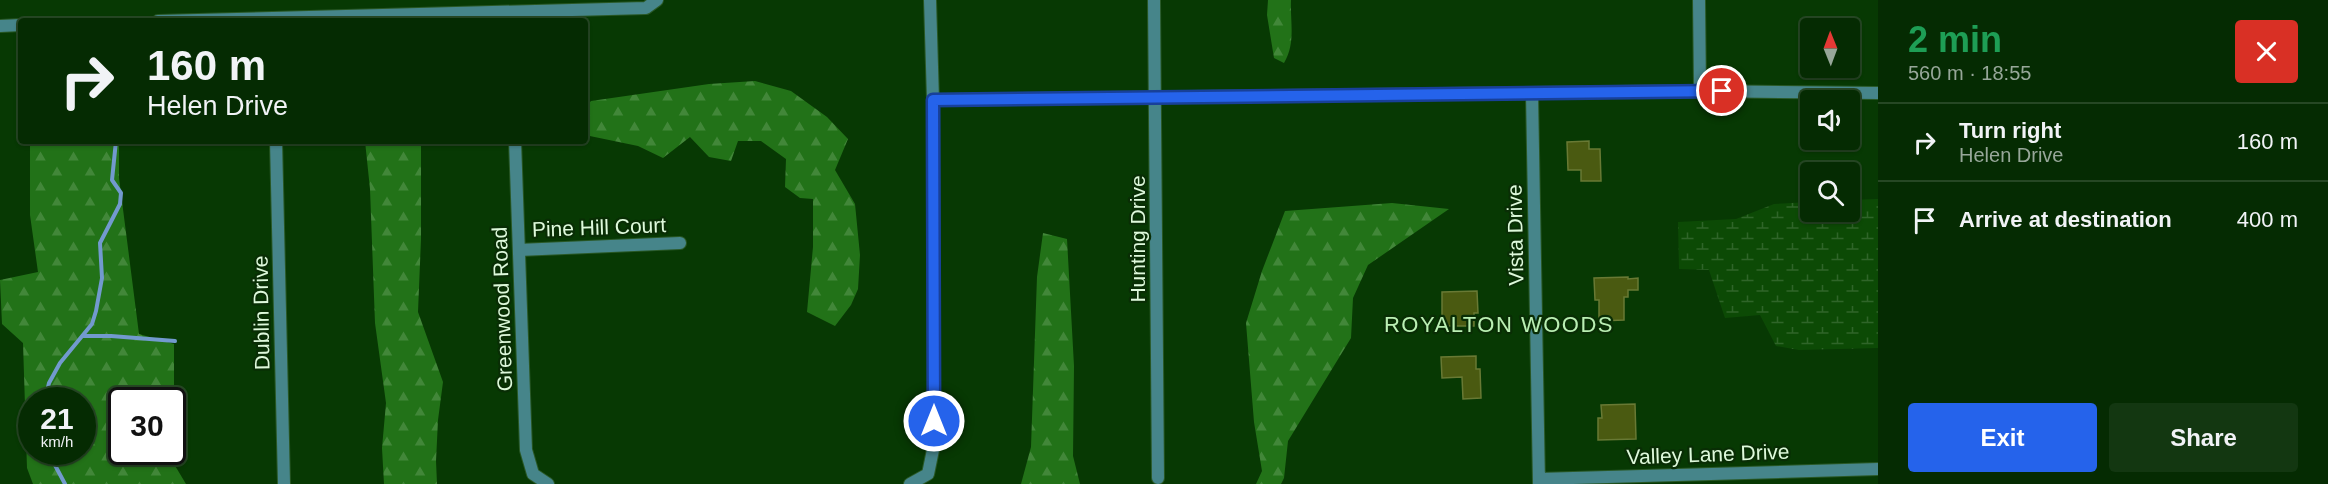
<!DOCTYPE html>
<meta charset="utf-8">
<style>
body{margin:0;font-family:Arial,sans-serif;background:#133711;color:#f1f3f6;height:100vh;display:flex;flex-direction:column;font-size:22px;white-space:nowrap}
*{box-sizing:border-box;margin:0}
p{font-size:20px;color:#97a799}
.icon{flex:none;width:33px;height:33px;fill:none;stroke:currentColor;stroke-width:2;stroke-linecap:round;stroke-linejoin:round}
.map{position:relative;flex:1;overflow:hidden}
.sheet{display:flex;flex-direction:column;background:#052b02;width:450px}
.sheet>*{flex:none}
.banner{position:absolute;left:18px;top:18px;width:570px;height:126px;border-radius:6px;box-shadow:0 2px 4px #0004,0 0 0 2px #264724;background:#052b02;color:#f1f3f6;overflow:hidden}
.needle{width:39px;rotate:359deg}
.fabs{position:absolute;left:1800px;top:18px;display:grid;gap:12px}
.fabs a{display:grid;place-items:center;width:60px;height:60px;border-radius:6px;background:#052b02;box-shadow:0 2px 4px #0004,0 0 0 2px #264724;font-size:30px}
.speed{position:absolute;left:18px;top:387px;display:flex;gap:12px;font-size:30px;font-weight:700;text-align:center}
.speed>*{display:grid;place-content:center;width:78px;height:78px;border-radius:50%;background:#052b02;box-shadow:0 2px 4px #0004,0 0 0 2px #264724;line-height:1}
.speed small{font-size:15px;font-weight:400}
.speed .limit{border:3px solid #111;border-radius:9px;background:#fff;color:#111}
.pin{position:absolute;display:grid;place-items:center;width:51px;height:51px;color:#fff;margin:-26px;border:3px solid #fff;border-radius:50%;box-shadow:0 2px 6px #0007}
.me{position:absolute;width:66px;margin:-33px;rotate:0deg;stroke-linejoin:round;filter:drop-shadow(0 0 4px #0008)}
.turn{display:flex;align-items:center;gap:21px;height:126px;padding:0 30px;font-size:27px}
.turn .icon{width:78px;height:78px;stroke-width:2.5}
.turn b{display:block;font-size:42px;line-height:51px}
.round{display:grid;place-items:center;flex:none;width:63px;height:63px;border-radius:6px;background:#133711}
.summary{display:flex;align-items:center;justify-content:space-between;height:102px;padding:0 30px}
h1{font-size:36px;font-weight:800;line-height:45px;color:#1e9e55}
.action{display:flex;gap:12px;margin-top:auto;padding:12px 30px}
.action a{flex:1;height:69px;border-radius:6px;background:#2563eb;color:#fff;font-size:24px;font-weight:800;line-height:69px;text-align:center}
.action a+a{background:#133711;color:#f1f3f6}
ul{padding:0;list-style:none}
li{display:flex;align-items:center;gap:18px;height:78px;padding:0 30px;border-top:2px solid #264724}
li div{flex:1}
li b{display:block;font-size:22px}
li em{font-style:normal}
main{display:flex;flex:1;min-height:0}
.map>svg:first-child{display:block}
</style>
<main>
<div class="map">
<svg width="1878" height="484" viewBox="0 0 1878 484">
<defs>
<pattern id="forest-firs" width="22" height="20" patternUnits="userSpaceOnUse" patternTransform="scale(1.5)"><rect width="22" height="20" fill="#227218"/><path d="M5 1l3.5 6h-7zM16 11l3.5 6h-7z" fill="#428739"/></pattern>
<pattern id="wetland-marsh" width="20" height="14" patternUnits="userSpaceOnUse" patternTransform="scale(1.5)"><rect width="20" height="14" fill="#0c4a05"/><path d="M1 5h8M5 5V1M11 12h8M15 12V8" fill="none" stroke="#2f6529"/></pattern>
</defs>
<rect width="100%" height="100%" fill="#073903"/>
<path fill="url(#forest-firs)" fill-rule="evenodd" d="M1268 0H1291C1290 22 1296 43 1284 63L1274 58 1267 15Z
M755 81 791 91 827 117 848 139 835 170 855 204 860 255 858 289 851 305 835 326 807 312 813 247V199L800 198 785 187 786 159 761 141H738L731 161 709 157 690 137 663 158 638 146 585 135V108L591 101 709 84Z
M30 141H119V178L139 334 174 344V464L186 484H33L27 468 23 343 2 324 0 280 38 272 30 215ZM82 400V452H32V400ZM172 400V452H122V400Z
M365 141H421V239L418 312 443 382 438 420 436 461 437 484H384L382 448 386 403 375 323 370 189Z
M1392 203 1449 209 1368 265 1353 298 1351 338 1288 441 1284 478 1281 484H1256L1262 471 1254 422 1246 323 1262 271 1285 211Z
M1043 233 1067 239 1074 366 1073 456 1080 484H1021L1031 447 1037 277Z"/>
<path fill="url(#wetland-marsh)" d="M1878 199V348L1799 350 1776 346 1760 315 1725 318 1709 270 1679 269 1678 222 1736 219 1774 204 1810 202V212H1850V200Z"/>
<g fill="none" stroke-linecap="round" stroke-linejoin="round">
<path stroke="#729ace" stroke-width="4" d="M83 336H111L175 341
M45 400 49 383 60 363 92 324 96 311 102 278 100 243 120 204 121 193 112 180 116 141
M48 452 65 484"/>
</g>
<path fill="#4a5a11" stroke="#687934" stroke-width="1.5" d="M1589 141V149H1600L1601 181H1581V170H1568L1567 142Z
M1628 277V279L1638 278V290H1628V297H1624V320L1599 321V300H1595L1594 278Z
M1477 291 1478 313H1474V326H1442V292Z
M1476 356V369H1480L1481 398 1463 399 1462 377 1442 378 1441 357Z
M1635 404 1636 439 1598 440V418H1602L1601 405Z"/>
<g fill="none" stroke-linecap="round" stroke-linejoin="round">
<g stroke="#295826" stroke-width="14">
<path id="street" d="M1154 0 1158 478
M1699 0 1700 91
M158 21 646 8 657 0
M0 26 21 25
M1532 94 1539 484
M933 100 1700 91 1878 93
M276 141 284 484
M515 141 526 450 533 474 548 484
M519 250 680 243
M1539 479 1878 469
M910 484 928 474 934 445 933 100 930 0"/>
</g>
<use href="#street" stroke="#46858a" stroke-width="12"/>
</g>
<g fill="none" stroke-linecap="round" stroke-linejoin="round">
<g stroke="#184099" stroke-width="15">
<path id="route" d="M934 421 933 100 1722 91"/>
</g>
<use href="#route" stroke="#2563eb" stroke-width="10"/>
</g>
<g text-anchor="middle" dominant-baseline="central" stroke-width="4.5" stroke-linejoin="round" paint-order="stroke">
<g font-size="21" fill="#def9db" stroke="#092d05">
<text transform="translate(599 227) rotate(-2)">Pine Hill Court</text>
<text transform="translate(1515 235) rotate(-91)">Vista Drive</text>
<text transform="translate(1137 239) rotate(-90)">Hunting Drive</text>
<text transform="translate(502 309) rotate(-92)">Greenwood Road</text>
<text transform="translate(261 313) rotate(-91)">Dublin Drive</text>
<text transform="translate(1708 454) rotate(-2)">Valley Lane Drive</text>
</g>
<g font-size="22" letter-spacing="1.5" fill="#baefb3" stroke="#092d05">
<text x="1499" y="324">ROYALTON WOODS</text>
</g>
</g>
</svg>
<div class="fabs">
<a><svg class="needle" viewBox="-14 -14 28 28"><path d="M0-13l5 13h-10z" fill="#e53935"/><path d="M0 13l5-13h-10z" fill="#97a799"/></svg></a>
<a><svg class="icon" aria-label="sound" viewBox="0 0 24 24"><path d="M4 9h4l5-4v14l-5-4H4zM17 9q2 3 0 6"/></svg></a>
<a><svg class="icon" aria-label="search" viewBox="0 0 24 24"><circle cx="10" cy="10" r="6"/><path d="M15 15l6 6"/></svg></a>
</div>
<div class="speed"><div>21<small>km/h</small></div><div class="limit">30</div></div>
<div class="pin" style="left:1722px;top:91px;background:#d93025"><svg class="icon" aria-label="arrive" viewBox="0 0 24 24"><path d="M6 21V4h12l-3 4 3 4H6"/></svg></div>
<svg class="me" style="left:934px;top:421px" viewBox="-20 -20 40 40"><circle r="17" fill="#2563eb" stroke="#fff" stroke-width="3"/><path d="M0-11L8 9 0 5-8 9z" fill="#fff"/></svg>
<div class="banner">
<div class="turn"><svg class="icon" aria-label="right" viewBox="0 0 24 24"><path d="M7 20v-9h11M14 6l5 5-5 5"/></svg><div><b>160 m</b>Helen Drive</div></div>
</div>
</div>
<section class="sheet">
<div class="summary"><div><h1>2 min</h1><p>560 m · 18:55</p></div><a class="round" style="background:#d93025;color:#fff"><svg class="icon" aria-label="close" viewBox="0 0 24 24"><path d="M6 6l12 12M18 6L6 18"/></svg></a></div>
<ul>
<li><svg class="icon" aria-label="right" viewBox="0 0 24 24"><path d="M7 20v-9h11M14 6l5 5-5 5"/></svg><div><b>Turn right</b><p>Helen Drive</p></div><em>160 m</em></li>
<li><svg class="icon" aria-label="arrive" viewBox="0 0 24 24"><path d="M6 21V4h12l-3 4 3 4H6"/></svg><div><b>Arrive at destination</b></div><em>400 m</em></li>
</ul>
<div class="action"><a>Exit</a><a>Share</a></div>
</section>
</main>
